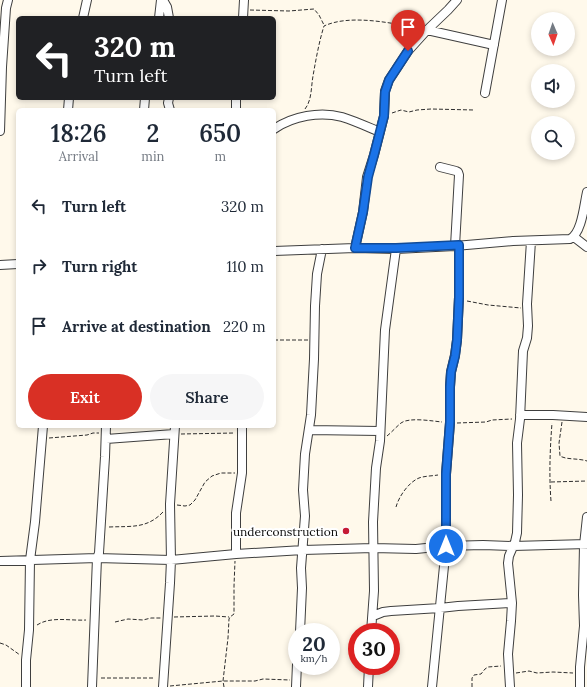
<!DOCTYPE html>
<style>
body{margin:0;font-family:Lora,serif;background:#f6f6f7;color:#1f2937;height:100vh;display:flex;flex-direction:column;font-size:15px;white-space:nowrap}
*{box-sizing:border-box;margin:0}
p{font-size:13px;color:#747a83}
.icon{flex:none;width:22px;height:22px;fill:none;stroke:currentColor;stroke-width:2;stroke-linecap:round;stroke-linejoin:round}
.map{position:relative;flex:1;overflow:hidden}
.panel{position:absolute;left:16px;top:108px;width:260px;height:320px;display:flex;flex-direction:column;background:#fff;border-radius:6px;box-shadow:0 2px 6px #0003}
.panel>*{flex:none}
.banner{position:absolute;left:16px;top:16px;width:260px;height:84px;border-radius:6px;box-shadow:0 2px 6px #0003;background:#202124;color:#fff;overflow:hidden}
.needle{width:26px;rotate:178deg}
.fabs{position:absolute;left:531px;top:12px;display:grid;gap:8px}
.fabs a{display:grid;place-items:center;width:44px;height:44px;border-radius:50%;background:#fff;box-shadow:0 2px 6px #0003;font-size:20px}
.speed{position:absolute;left:288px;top:623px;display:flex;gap:8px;font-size:20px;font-weight:700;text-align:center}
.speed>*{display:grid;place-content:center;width:52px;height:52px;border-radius:50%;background:#fff;box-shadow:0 2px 6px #0003;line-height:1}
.speed small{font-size:10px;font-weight:400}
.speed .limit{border:6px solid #d22;background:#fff;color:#111}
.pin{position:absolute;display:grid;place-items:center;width:34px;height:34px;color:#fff;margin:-41px -17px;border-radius:50% 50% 50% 0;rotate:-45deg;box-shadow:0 0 4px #0007}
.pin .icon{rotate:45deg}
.me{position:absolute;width:44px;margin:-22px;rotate:0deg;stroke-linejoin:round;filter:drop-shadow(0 0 3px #0008)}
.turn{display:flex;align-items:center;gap:14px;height:84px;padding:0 12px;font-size:18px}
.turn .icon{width:52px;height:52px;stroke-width:2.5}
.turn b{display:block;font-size:28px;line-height:34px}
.eta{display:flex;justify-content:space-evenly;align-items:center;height:68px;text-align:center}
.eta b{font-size:24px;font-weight:600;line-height:28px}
.cta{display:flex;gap:8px;margin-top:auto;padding:8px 12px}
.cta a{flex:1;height:46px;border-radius:24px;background:#d93025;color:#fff;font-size:16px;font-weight:600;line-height:46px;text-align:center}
.cta a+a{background:#f6f6f7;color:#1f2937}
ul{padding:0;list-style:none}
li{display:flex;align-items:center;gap:12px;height:60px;padding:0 12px}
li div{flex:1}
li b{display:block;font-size:15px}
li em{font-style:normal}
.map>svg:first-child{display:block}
</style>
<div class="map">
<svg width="587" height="687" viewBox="0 0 587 687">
<rect width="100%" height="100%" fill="#fff9eb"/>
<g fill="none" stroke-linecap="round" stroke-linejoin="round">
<g stroke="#3f3f3f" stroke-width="10">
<path id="minor" d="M163 0 167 7 169 18
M83 18 87 0
M159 18 161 0
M243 18 244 0
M427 30 494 45
M485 93 502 0
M169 98 168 103 170 110
M236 98V110
M68 110 69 98
M144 110 145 98
M274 129C293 116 320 111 342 117 355 121 368 127 380 132
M0 131 2 67 6 8 8 0
M440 167 456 171 458 172 459 175 455 246
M574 237 587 247
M355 248 363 212 367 177 374 155 384 116 385 91 389 80 408 51 427 30 448 10 457 0
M274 251 355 248 396 249 455 246 513 241 570 239C582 233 584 205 587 192
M0 265 18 264
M520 415H553L587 417
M309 430 380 431
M106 439 174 434
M236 554V513L242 473V426
M0 561 97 558 171 560 236 554 303 550 373 548 416 549 446 546 483 545 513 546 587 544
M373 616 383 612 391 611 440 608 458 606 512 603
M300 632 302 588 301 568 305 516 303 490 305 454 311 415 312 396 314 359 315 306 317 274 322 249
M371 632 374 591 373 522 376 468 380 441 385 330 396 249
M26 687V660L29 630 30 560 35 522 43 426
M92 687 97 558 99 553 105 457 106 426
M163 687 170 583 171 560 170 504 175 426
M296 687 297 664
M368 687 369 666
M432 687 446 546V474L450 423V387L451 372 455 355 457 340 459 297V245
M510 687 508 654 511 621 512 603 508 563 509 556 515 542 517 533 518 495 517 443 520 419 523 351 527 338 528 326 527 304 531 241
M580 687V667L584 626 583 595 584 545 587 517"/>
</g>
<path stroke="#2e2e2e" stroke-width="1" stroke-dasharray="4 2" stroke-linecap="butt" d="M250 10 289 11 314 9 319 15 324 25
M305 109C312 100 311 87 313 76 316 59 319 42 324 26 350 14 391 23 418 28
M392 113 401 110 409 112 417 110 431 109 474 110
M467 301 488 305 521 308
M274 340H308
M562 422 559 443 560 456C567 460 578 458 587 461
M457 423 486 422 492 420 512 419
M181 434 234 433
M387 436C392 432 396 427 401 423 409 417 432 421 442 422
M49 438 87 435 93 433H99
M551 482 587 481
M551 501C549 475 550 449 552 423
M177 505 185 506 190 505 195 500 205 482 212 476 221 473H235
M396 507C399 496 409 482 419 478 424 476 432 476 438 475
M109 527C131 526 147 529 163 512
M174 617 215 616 229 617
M115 622 128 619 143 620 151 618H161
M37 625C51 616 70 621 86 620
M0 643 6 645 20 655
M516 673 529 671 537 673 553 672 573 673
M101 678H155
M170 686 223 681H255L263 679 290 680
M224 687 223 681 228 638 229 619 230 617 234 614V586L235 561
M472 687V678L474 675 481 674 485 669 488 667 501 666"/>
<use href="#minor" stroke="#fff" stroke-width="8"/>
</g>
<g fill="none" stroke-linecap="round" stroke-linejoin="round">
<g stroke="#114b97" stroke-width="10">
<path id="route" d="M408 51 389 80 385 92 384 116 374 155 368 177 363 212 355 248H396L459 245V297L457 340 455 356 451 372 450 387V422L446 474V546"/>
</g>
<use href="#route" stroke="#1a73e8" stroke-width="7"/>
</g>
<circle fill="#c51a35" stroke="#fff" stroke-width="1.5" cx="346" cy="531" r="4"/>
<g text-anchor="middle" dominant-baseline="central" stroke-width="4" stroke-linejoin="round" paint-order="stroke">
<g font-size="12" fill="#0c0c0c" stroke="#fff" text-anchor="end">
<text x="338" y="531">underconstruction</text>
</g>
</g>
</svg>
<div class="fabs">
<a><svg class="needle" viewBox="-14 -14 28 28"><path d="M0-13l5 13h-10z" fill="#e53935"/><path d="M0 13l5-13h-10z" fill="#747a83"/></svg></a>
<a><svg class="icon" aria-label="sound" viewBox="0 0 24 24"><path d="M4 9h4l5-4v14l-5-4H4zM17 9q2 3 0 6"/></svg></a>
<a><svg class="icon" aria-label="search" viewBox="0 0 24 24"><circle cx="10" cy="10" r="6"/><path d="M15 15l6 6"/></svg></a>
</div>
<div class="speed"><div>20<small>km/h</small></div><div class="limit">30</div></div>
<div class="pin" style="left:408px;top:51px;background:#d93025"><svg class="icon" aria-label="arrive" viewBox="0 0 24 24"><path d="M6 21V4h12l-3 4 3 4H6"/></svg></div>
<svg class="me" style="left:446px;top:546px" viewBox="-20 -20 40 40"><circle r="17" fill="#1a73e8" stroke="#fff" stroke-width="3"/><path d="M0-11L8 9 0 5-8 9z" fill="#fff"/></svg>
<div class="banner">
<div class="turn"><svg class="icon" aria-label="left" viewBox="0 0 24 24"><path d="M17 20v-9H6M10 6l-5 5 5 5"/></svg><div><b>320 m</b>Turn left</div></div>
</div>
<section class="panel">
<div class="eta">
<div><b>18:26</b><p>Arrival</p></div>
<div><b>2</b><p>min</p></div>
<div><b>650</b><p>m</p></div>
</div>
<ul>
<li><svg class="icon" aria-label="left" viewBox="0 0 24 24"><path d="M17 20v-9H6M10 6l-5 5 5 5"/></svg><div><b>Turn left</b></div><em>320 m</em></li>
<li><svg class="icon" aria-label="right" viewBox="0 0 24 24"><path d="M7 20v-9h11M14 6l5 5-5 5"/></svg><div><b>Turn right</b></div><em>110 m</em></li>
<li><svg class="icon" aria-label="arrive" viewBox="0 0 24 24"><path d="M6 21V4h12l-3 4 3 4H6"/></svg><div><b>Arrive at destination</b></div><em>220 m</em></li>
</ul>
<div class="cta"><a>Exit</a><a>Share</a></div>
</section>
</div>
